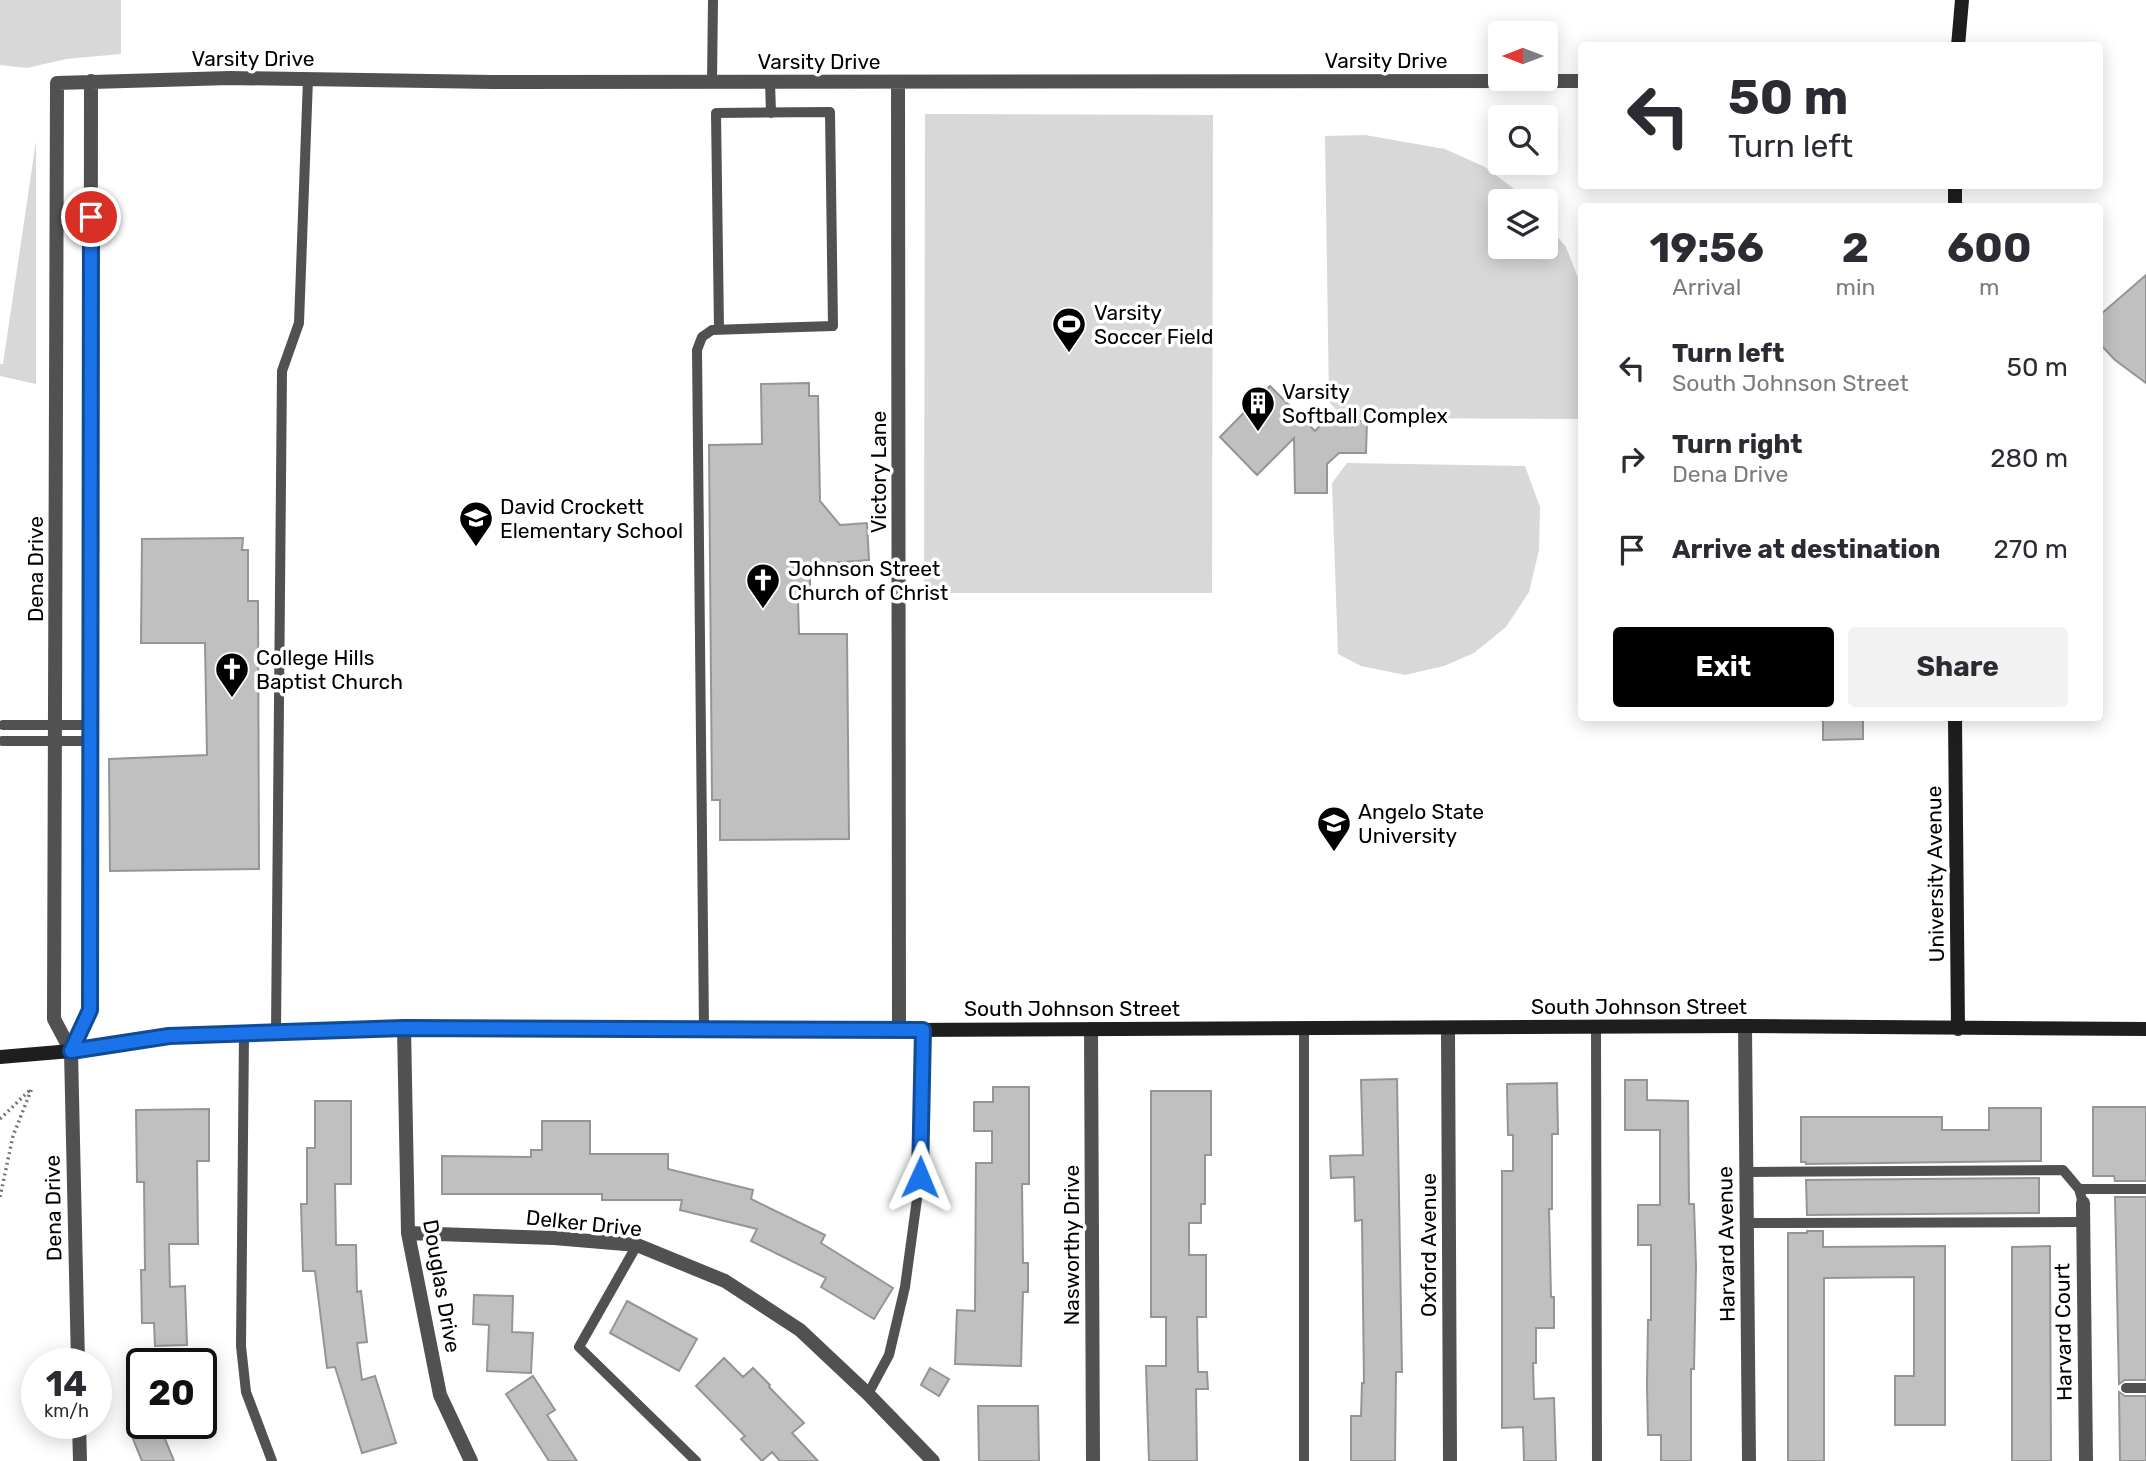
<!DOCTYPE html>
<style>
body{margin:0;font-family:Rubik,sans-serif;background:#f2f2f3;color:#2b2b33;height:100vh;display:flex;flex-direction:column;font-size:26px;white-space:nowrap}
*{box-sizing:border-box;margin:0}
p{font-size:23px;color:#7c7c81}
.icon{flex:none;width:38px;height:38px;fill:none;stroke:currentColor;stroke-width:2;stroke-linecap:round;stroke-linejoin:round}
.map{position:relative;flex:1;overflow:hidden}
.drawer{position:absolute;left:1578px;top:203px;width:525px;height:518px;display:flex;flex-direction:column;background:#fff;border-radius:7px;box-shadow:0 4px 18px #0003}
.drawer>*{flex:none}
.banner{position:absolute;left:1578px;top:42px;width:525px;height:147px;border-radius:7px;box-shadow:0 4px 18px #0003;background:#fff;color:#2b2b33;overflow:hidden}
.needle{width:46px;rotate:270deg}
.tools{position:absolute;left:1488px;top:21px;display:grid;gap:14px}
.tools a{display:grid;place-items:center;width:70px;height:70px;border-radius:7px;background:#fff;box-shadow:0 4px 18px #0003;font-size:35px}
.speed{position:absolute;left:21px;top:1348px;display:flex;gap:14px;font-size:35px;font-weight:700;text-align:center}
.speed>*{display:grid;place-content:center;width:91px;height:91px;border-radius:50%;background:#fff;box-shadow:0 4px 18px #0003;line-height:1}
.speed small{font-size:18px;font-weight:400}
.speed .limit{border:4px solid #111;border-radius:10px;background:#fff;color:#111}
.pin{position:absolute;display:grid;place-items:center;width:60px;height:60px;color:#fff;margin:-30px;border:4px solid #fff;border-radius:50%;box-shadow:0 2px 7px #0007}
.me{position:absolute;width:77px;margin:-38px;rotate:1deg;stroke-linejoin:round;filter:drop-shadow(0 0 5px #0008)}
.turn{display:flex;align-items:center;gap:24px;height:147px;padding:0 35px;font-size:32px}
.turn .icon{width:91px;height:91px;stroke-width:2.5}
.turn b{display:block;font-size:49px;line-height:60px}
.eta{display:flex;justify-content:space-evenly;align-items:center;height:119px;text-align:center}
.eta b{font-size:42px;font-weight:700;line-height:49px}
.action{display:flex;gap:14px;margin-top:auto;padding:14px 35px}
.action a{flex:1;height:80px;border-radius:7px;background:#000;color:#fff;font-size:28px;font-weight:700;line-height:80px;text-align:center}
.action a+a{background:#f2f2f3;color:#2b2b33}
ul{padding:0;list-style:none}
li{display:flex;align-items:center;gap:21px;height:91px;padding:0 35px}
li div{flex:1}
li b{display:block;font-size:26px}
li em{font-style:normal}
.map>svg:first-child{display:block}
</style>
<div class="map">
<svg width="2146" height="1461" viewBox="0 0 2146 1461">
<rect width="100%" height="100%" fill="#fff"/>
<path fill="#d8d8d8" d="M0 0H121V54L66 59 27 68 0 65Z
M925 114 1213 115 1212 593H924Z
M1365 135 1445 149 1485 167 1525 197 1529 201H1500V247H1545V222L1566 247 1582 288V419L1344 418 1329 402 1325 136Z
M36 141V384L0 376V364H3Z
M1347 463 1525 466 1540 507 1539 550 1529 592 1506 627 1474 653 1444 666 1405 675 1361 666 1338 654 1332 483Z"/>
<path fill="#c0c0c0" stroke="#959595" stroke-width="2" d="M2146 275V383L2115 360 2100 344V315Z
M809 383V396H818L820 501 840 525 867 523 869 560 831 563 820 576H810V601H798L799 634H847L849 839 720 840V800H712L709 445 762 444 761 384Z
M1270 386 1315 431 1325 420 1367 421 1366 453H1339L1327 464V493H1295L1294 438 1257 475 1220 437Z
M243 538 242 550H248V601H258L259 869 110 871 109 759 207 755 205 643H141L142 539Z
M1823 718H1863V739L1823 740Z
M1397 1079 1402 1372H1396L1395 1461H1351V1416H1361L1362 1383H1364L1362 1220 1355 1221 1354 1177 1331 1178 1330 1156 1363 1155 1361 1080Z
M1625 1080H1647V1100L1688 1101 1689 1204H1694L1696 1266 1694 1369H1691V1461H1661V1435H1648L1647 1385 1648 1320H1651V1245H1638V1205H1660V1130H1625Z
M1557 1083 1558 1134H1552V1209H1549L1551 1297H1554V1328H1536V1363H1533L1534 1399 1554 1398 1556 1461H1524L1523 1427 1502 1428V1171H1513V1135H1508L1507 1084Z
M993 1087H1029V1184H1022L1023 1263H1028V1292H1023L1021 1366 955 1364 957 1310 975 1311 976 1163H992V1131H974V1102H993Z
M1151 1091H1211V1155H1205V1204H1201V1223H1189V1255H1206V1317H1197L1198 1372H1207L1208 1389H1196L1197 1461H1149L1146 1366H1166V1317H1151Z
M315 1101H351V1184H335L336 1245H356L357 1292 361 1291 367 1342 357 1343 362 1380 375 1376 396 1443 362 1453 335 1367 327 1368 315 1271H303L301 1204H307V1148H315Z
M2093 1107H2146V1181H2115L2114 1176H2093Z
M1989 1108H2041V1161L1806 1164V1162H1801V1117H1942V1130H1989Z
M209 1109V1161H197L198 1244H169L170 1287 185 1286 187 1345 155 1346 154 1323H142L141 1270H145L144 1182H137L136 1110Z
M542 1121H590V1154H668V1169L753 1190 751 1199 825 1235 821 1243 893 1288 874 1319 821 1287 826 1278 751 1241 757 1229 680 1210 682 1200H602V1194H442V1156L531 1157V1150H542Z
M2039 1178V1213L1807 1215 1806 1180Z
M2115 1197H2146V1380H2125L2119 1384Z
M1807 1231H1823V1247L1945 1246V1425H1895V1376H1914V1277L1824 1278V1461H1788V1233H1807Z
M2050 1246 2051 1461H2012V1247Z
M474 1295 513 1296 512 1332 533 1333 531 1373 487 1371 489 1325 473 1324Z
M627 1301 697 1339 679 1371 610 1333Z
M724 1358 743 1377 753 1368 770 1385 769 1387 804 1423 792 1433 818 1461H780L772 1452 762 1461 741 1439 745 1436 696 1386Z
M930 1368 949 1379 939 1396 921 1385Z
M533 1376 555 1410 547 1415 577 1461H549L506 1394Z
M2119 1392 2125 1396H2146V1461H2120Z
M978 1406H1038L1039 1461H979Z
M160 1427 174 1461H142L133 1439Z"/>
<g fill="none" stroke-linecap="round" stroke-linejoin="round">
<path stroke="#737373" stroke-width="3.5" stroke-dasharray="2 3.5" stroke-linecap="butt" d="M0 1119 31 1089
M0 1197 13 1136 32 1088"/>
<path stroke="#515151" stroke-width="10" d="M712 82 713 0
M770 82 771 113
M3 725H91
M2 741H91
M1596 1027 1597 1461
M1304 1028V1461
M704 1029 697 350 702 337 712 330 833 326 830 112 716 113 719 329
M276 1032 282 371 299 323 308 79
M244 1033 241 1346 246 1392 272 1461
M1746 1172 2063 1170 2079 1189 2083 1203
M2079 1189H2146
M1747 1223 2083 1222
M637 1245 579 1347 696 1461
M2126 1388H2146
M868 1394 889 1355 905 1287 920 1177 923 1030"/>
<path stroke="#515151" stroke-width="14" d="M898 82 899 1030
M1745 1026 1749 1461
M404 1028 408 1233 440 1395 471 1461
M1448 1028 1450 1461
M1091 1029 1093 1461
M71 1051 90 1010 91 81
M2083 1203 2086 1461
M408 1233 554 1238 637 1245 725 1281 800 1330 868 1394 933 1461
M78 1363 71 1051 54 1019 57 83 230 78 493 82 1582 81
M79 1423 80 1461"/>
<path stroke="#1e1e1e" stroke-width="14" d="M1958 46 1962 0
M1955 206V186
M1955 718 1958 1029
M0 1057 71 1051 168 1036 404 1028 899 1030 1745 1026 2146 1029"/>
</g>
<g fill="none" stroke-linecap="round" stroke-linejoin="round">
<g stroke="#114b97" stroke-width="18">
<path id="route" d="M91 217 90 1010 71 1051 169 1036 404 1028 923 1030 920 1177"/>
</g>
<use href="#route" stroke="#1a73e8" stroke-width="12"/>
</g>
<defs>
<g id="stadium-pin" transform="scale(1.75)"><path d="M0 17L-7.5 6A9.5 9.5 0 1 1 7.5 6Z" fill="#000" stroke="#fff"/><path d="M0-5a6.5 5 0 1 0 0 10a6.5 5 0 1 0 0-10ZM-3.5-1.8h7v3.6h-7Z" fill="#fff"/></g>
<g id="building-pin" transform="scale(1.75)"><path d="M0 17L-7.5 6A9.5 9.5 0 1 1 7.5 6Z" fill="#000" stroke="#fff"/><path d="M-4-6H4V6H1V3H-1V6H-4ZM-2.5-4.3h1.7v1.8h-1.7ZM.8-4.3h1.7v1.8H.8ZM-2.5-1h1.7V.8h-1.7ZM.8-1h1.7V.8H.8Z" fill="#fff"/></g>
<g id="school-pin" transform="scale(1.75)"><path d="M0 17L-7.5 6A9.5 9.5 0 1 1 7.5 6Z" fill="#000" stroke="#fff"/><path d="M0-5L7-2L0 1L-7-2ZM-4 1L0 2.5L4 1V4Q0 6-4 4Z" fill="#fff"/></g>
<g id="church-pin" transform="scale(1.75)"><path d="M0 17L-7.5 6A9.5 9.5 0 1 1 7.5 6Z" fill="#000" stroke="#fff"/><path d="M-1.2-6h2.4v3.5h3.3v2.4h-3.3V6h-2.4V-.1h-3.3v-2.4h3.3Z" fill="#fff"/></g>
<g id="university-pin" transform="scale(1.75)"><path d="M0 17L-7.5 6A9.5 9.5 0 1 1 7.5 6Z" fill="#000" stroke="#fff"/><path d="M0-5L7-2L0 1L-7-2ZM-4 1L0 2.5L4 1V4Q0 6-4 4Z" fill="#fff"/></g>
</defs>
<g fill-rule="evenodd">
<use href="#stadium-pin" x="1069" y="324"/>
<use href="#building-pin" x="1258" y="403"/>
<use href="#school-pin" x="476" y="518"/>
<use href="#church-pin" x="763" y="580"/>
<use href="#church-pin" x="232" y="669"/>
<use href="#university-pin" x="1334" y="823"/>
</g>
<g text-anchor="middle" dominant-baseline="central" stroke-width="7" stroke-linejoin="round" paint-order="stroke">
<g font-size="21" fill="#000" stroke="#fff">
<text x="253" y="58">Varsity Drive</text>
<text x="1386" y="60">Varsity Drive</text>
<text x="819" y="61">Varsity Drive</text>
<text transform="translate(878 472) rotate(-90)">Victory Lane</text>
<text transform="translate(35 569) rotate(-90)">Dena Drive</text>
<text transform="translate(1935 874) rotate(-91)">University Avenue</text>
<text x="1639" y="1006">South Johnson Street</text>
<text x="1072" y="1008">South Johnson Street</text>
<text transform="translate(53 1208) rotate(-91)">Dena Drive</text>
<text transform="translate(584 1223) rotate(6)">Delker Drive</text>
<text transform="translate(1726 1244) rotate(-91)">Harvard Avenue</text>
<text transform="translate(1071 1245) rotate(-90)">Nasworthy Drive</text>
<text transform="translate(1428 1245) rotate(-90)">Oxford Avenue</text>
<text transform="translate(442 1286) rotate(80)">Douglas Drive</text>
<text transform="translate(2063 1332) rotate(-91)">Harvard Court</text>
</g>
<g font-size="21" fill="#000" stroke="#fff" text-anchor="start">
<text x="1094" y="312">Varsity<tspan x="1094" dy="24">Soccer Field</tspan></text>
<text x="1282" y="391">Varsity<tspan x="1282" dy="24">Softball Complex</tspan></text>
<text x="500" y="506">David Crockett<tspan x="500" dy="24">Elementary School</tspan></text>
<text x="788" y="568">Johnson Street<tspan x="788" dy="24">Church of Christ</tspan></text>
<text x="256" y="657">College Hills<tspan x="256" dy="24">Baptist Church</tspan></text>
<text x="1358" y="811">Angelo State<tspan x="1358" dy="24">University</tspan></text>
</g>
</g>
</svg>
<div class="tools">
<a><svg class="needle" viewBox="-14 -14 28 28"><path d="M0-13l5 13h-10z" fill="#e53935"/><path d="M0 13l5-13h-10z" fill="#7c7c81"/></svg></a>
<a><svg class="icon" aria-label="search" viewBox="0 0 24 24"><circle cx="10" cy="10" r="6"/><path d="M15 15l6 6"/></svg></a>
<a><svg class="icon" aria-label="layers" viewBox="0 0 24 24"><path d="M12 4l9 5-9 5-9-5zM3 14l9 5 9-5"/></svg></a>
</div>
<div class="speed"><div>14<small>km/h</small></div><div class="limit">20</div></div>
<div class="pin" style="left:91px;top:217px;background:#d93025"><svg class="icon" aria-label="arrive" viewBox="0 0 24 24"><path d="M6 21V4h12l-3 4 3 4H6"/></svg></div>
<svg class="me" style="left:920px;top:1177px" viewBox="-20 -20 40 40"><path d="M0-17L14 15 0 8-14 15z" fill="#1a73e8" stroke="#fff" stroke-width="4"/></svg>
<div class="banner">
<div class="turn"><svg class="icon" aria-label="left" viewBox="0 0 24 24"><path d="M17 20v-9H6M10 6l-5 5 5 5"/></svg><div><b>50 m</b>Turn left</div></div>
</div>
<section class="drawer">
<div class="eta">
<div><b>19:56</b><p>Arrival</p></div>
<div><b>2</b><p>min</p></div>
<div><b>600</b><p>m</p></div>
</div>
<ul>
<li><svg class="icon" aria-label="left" viewBox="0 0 24 24"><path d="M17 20v-9H6M10 6l-5 5 5 5"/></svg><div><b>Turn left</b><p>South Johnson Street</p></div><em>50 m</em></li>
<li><svg class="icon" aria-label="right" viewBox="0 0 24 24"><path d="M7 20v-9h11M14 6l5 5-5 5"/></svg><div><b>Turn right</b><p>Dena Drive</p></div><em>280 m</em></li>
<li><svg class="icon" aria-label="arrive" viewBox="0 0 24 24"><path d="M6 21V4h12l-3 4 3 4H6"/></svg><div><b>Arrive at destination</b></div><em>270 m</em></li>
</ul>
<div class="action"><a>Exit</a><a>Share</a></div>
</section>
</div>
